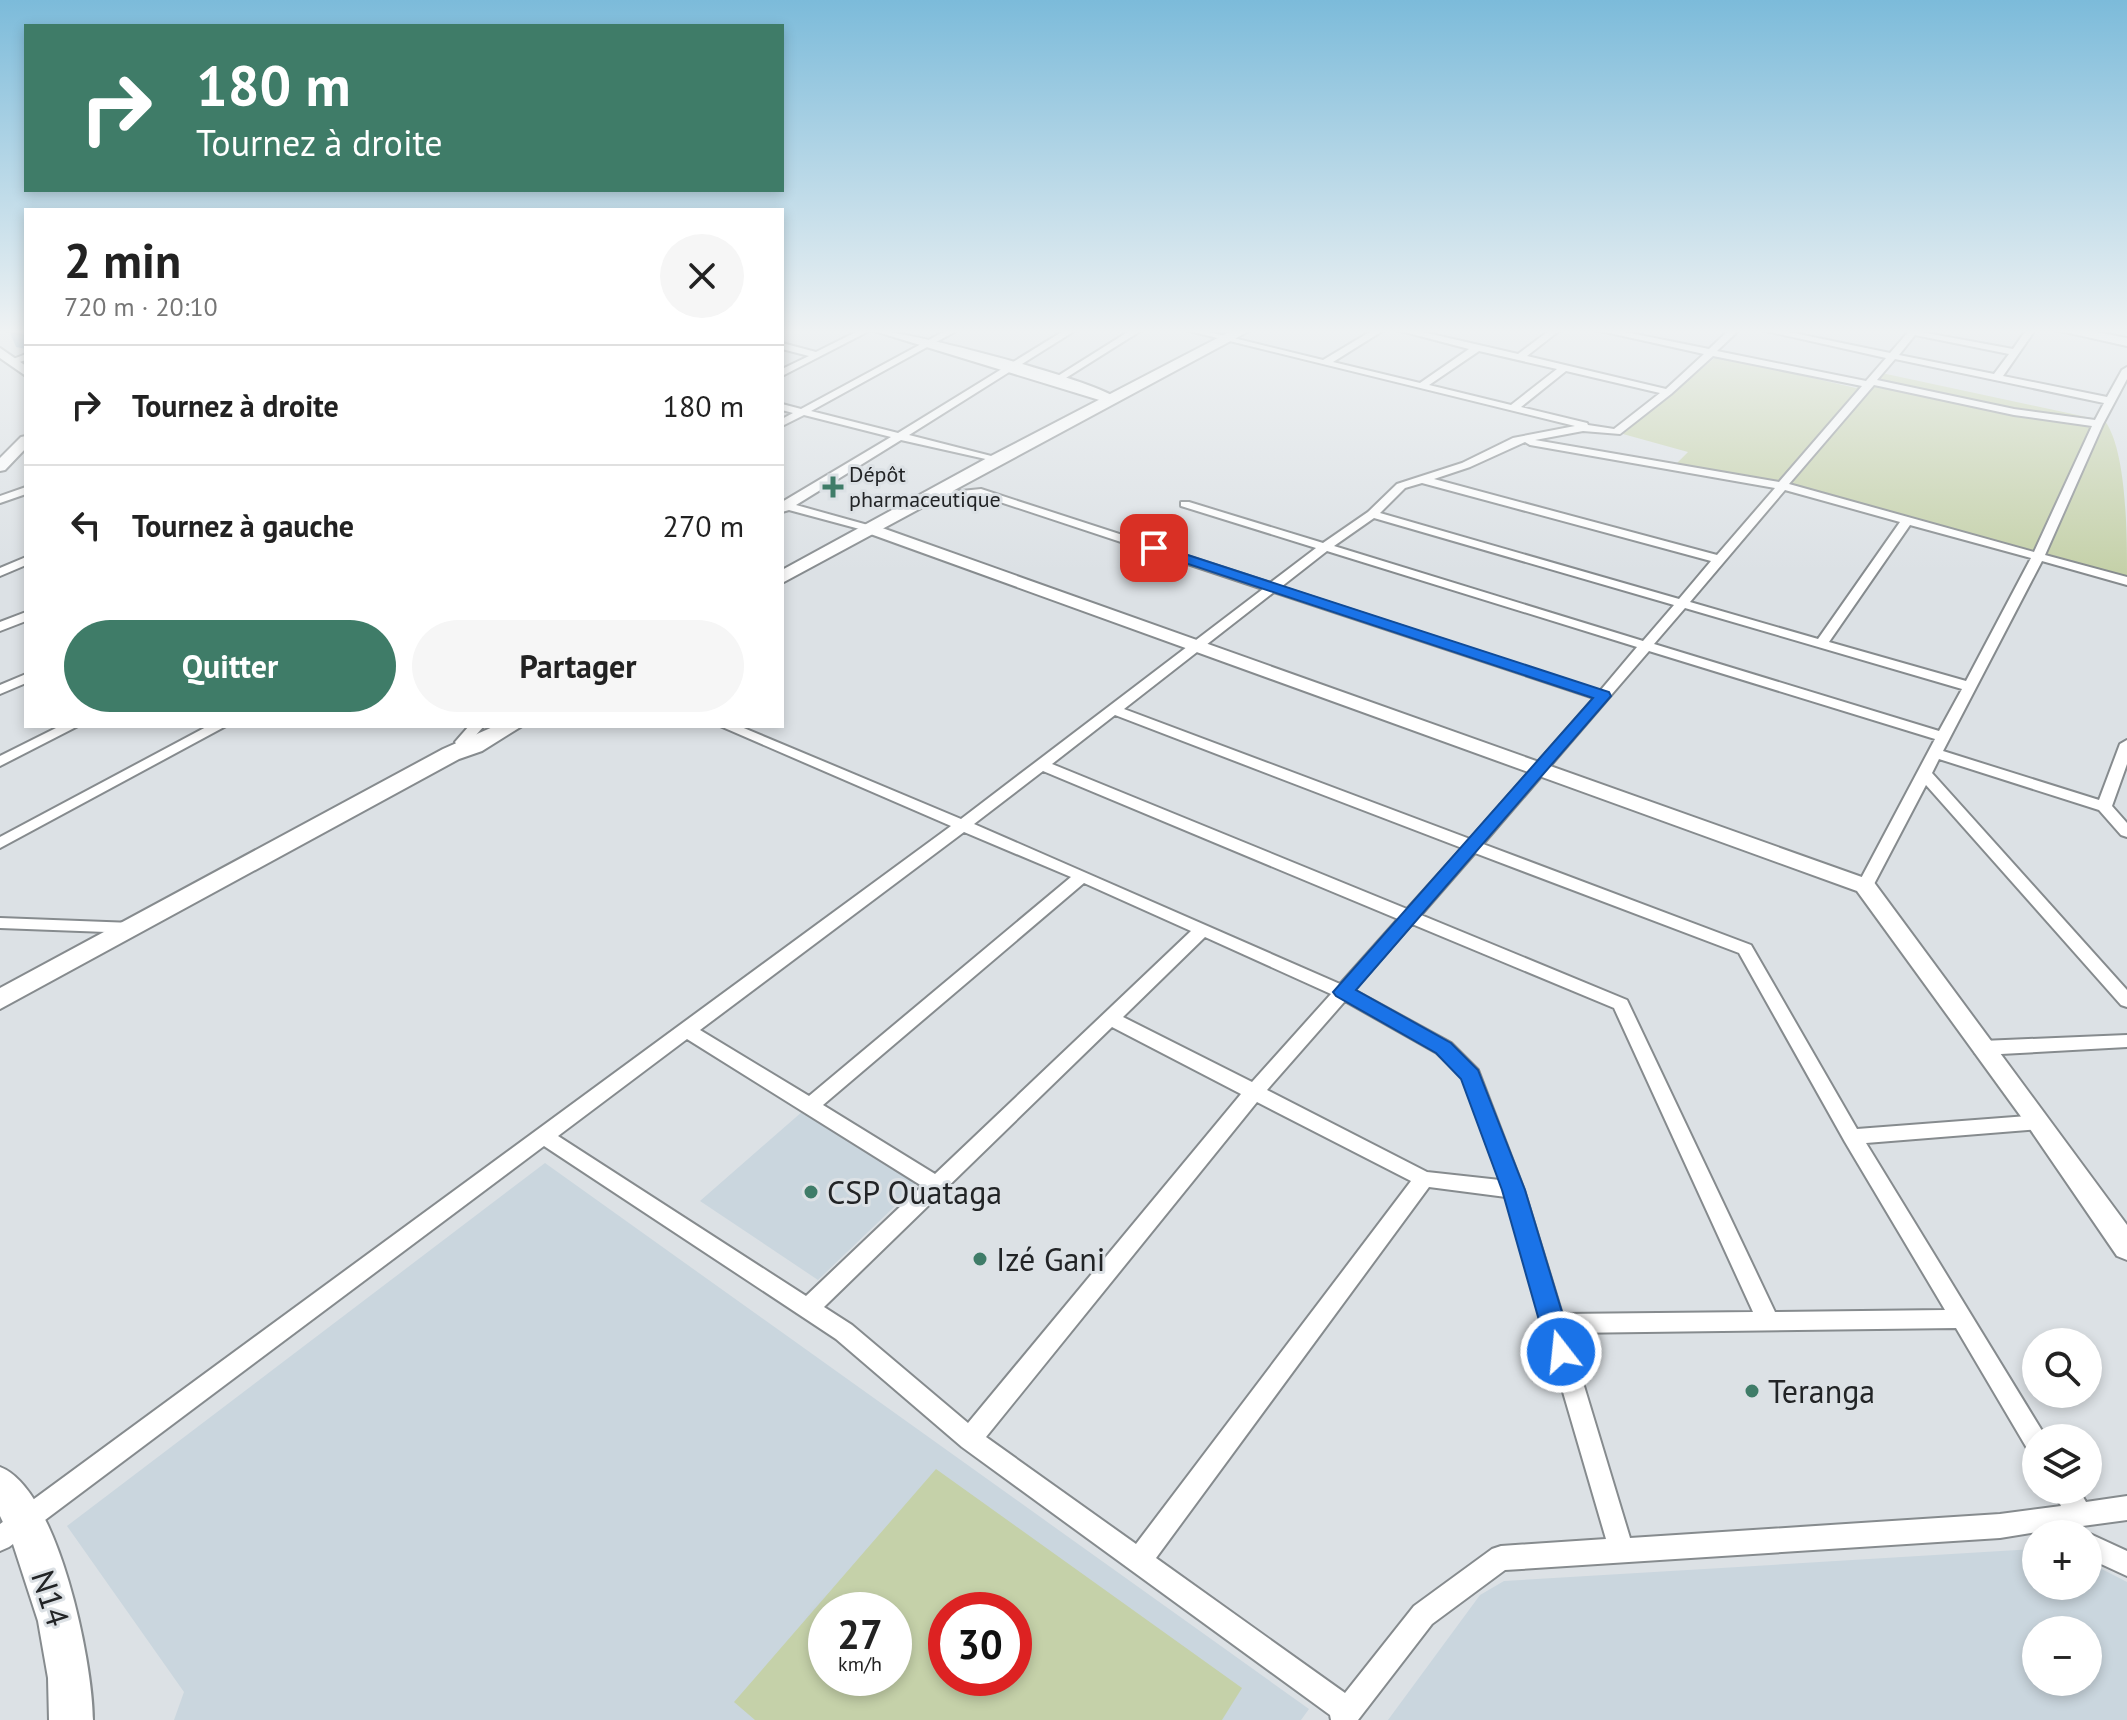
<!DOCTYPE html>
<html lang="fr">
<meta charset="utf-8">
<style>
body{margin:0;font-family:"PT Sans",sans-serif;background:#f6f6f6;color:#222;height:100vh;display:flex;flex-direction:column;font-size:30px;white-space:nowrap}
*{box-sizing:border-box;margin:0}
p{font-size:26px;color:#767676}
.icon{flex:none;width:44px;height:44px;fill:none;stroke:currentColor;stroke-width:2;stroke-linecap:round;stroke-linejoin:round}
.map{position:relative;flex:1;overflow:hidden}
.panel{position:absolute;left:24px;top:208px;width:760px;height:520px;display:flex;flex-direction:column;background:#fff;border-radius:0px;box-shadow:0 4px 12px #0003}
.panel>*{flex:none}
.guide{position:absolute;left:24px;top:24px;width:760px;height:168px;border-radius:0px;box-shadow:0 4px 12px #0003;background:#3f7c68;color:#fff;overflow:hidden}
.tools{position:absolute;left:2022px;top:1328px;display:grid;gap:16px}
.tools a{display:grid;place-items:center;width:80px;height:80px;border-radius:50%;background:#fff;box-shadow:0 4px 12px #0003;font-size:40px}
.speed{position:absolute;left:808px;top:1592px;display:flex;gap:16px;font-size:40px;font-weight:700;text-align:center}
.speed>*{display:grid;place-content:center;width:104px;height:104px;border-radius:50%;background:#fff;box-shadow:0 4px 12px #0003;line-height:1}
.speed small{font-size:20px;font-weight:400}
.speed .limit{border:12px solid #d22;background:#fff;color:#111}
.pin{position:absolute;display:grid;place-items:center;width:68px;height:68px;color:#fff;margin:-34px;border-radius:16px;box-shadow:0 4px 12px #0006}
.me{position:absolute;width:88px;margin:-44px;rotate:344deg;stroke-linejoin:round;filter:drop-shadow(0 0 6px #0008)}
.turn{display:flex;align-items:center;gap:28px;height:168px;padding:0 40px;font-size:36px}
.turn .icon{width:104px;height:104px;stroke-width:2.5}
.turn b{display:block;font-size:56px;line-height:68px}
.round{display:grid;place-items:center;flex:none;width:84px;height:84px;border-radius:42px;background:#f6f6f6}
.summary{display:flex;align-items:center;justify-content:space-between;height:136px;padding:0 40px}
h1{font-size:48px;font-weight:800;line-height:60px}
.primary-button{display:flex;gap:16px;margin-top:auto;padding:16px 40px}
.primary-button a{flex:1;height:92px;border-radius:48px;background:#3f7c68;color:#fff;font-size:32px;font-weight:800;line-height:92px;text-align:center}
.primary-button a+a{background:#f6f6f6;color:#222}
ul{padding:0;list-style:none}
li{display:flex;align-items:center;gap:24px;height:120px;padding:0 40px;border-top:2px solid #e0e0e0}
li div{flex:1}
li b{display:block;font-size:30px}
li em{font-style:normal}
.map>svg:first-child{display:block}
</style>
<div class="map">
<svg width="2127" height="1720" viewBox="0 0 2127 1720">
<rect width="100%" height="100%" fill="#dce1e5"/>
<path fill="#cad6de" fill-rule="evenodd" d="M803 1111 920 1182 818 1280 700 1201Z
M545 1163 1309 1709 1301 1720H174L184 1692 67 1526ZM826 1610H894V1678H826ZM946 1610H1014V1678H946Z
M2036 1549V1586H2088V1562L2127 1582V1720H1388L1480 1595 1504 1581ZM2036 1630H2088V1682H2036Z"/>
<path fill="#c5d1a9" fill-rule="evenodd" d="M1717 356 1856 388 1877 372 2105 421C2127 452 2127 535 2127 577L1675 465 1688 452 1623 434Z
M936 1469 1242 1688 1222 1720H755L734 1702ZM826 1610H894V1678H826ZM946 1610H1014V1678H946Z"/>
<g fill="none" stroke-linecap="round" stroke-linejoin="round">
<g stroke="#868b8e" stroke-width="4">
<path id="minor" d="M860 330H871L782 376V369L809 356 782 349V343L816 352Z
M947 330H958L811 411 898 433 1065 330H1076L909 435 999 458V462L901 440 796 505 875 527V531H867L789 510 782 512V502L891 437 804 415 782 426V419L793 413 782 410V404L801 409Z
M1131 330H1142L1061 381 1053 379Z
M1185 330H1201L1323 360 1373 330H1384L1333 362 1420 383 1469 349 1397 330H1414L1518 354 1550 330H1560L1527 356 1666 389 1704 354 1596 330H1615L1709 349 1729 330H1739L1717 351 1866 381 1886 358 1761 330H1779L1890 353 1910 330 2013 349 2026 330H2035L2003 376 2107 397 2122 370 2127 367V379L2103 424 2045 555 2127 577V585L2042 561 1943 751 2099 800 2120 744 2127 740V764L2112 806 2127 823V837L2121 835 2099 810 1939 759 1932 773 2127 990V1007L2121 1005 1926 785 1873 886 1865 891 1859 890 1857 886 1935 739 1649 651 1483 844 1751 945 1857 1129 2039 1115 2046 1117 2049 1122 2046 1127 2039 1129 1866 1143 2044 1434 2046 1438H2036V1453L2028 1450 1956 1328 1568 1333 1630 1538 2000 1514 2061 1506 2053 1490H2079L2086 1502 2127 1496V1520L2075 1527 2078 1534 2037 1532 2000 1538 1505 1570 1432 1624 1358 1720H1331L1330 1715 962 1447 836 1339 544 1146 9 1547 0 1551V1524L951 826 720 726H739L961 819 1263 589 976 494C961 497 948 496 933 493V489L961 491 981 489 1270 583 1316 548 1181 506V502H1189L1323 543 1368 512 1397 484 1462 463 1513 438 1575 426ZM1915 335 2009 354 1994 374 1899 355ZM1479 351 1557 369 1511 405 1429 385ZM1713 356 1862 386 1779 482 1535 440 1583 431 1620 434 1671 394ZM1895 359 2104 403 2095 420 2014 409 1877 380ZM1566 371 1660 393 1614 429 1588 425 1587 423 1521 407ZM1874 385 2014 415 2092 426 2034 552 1789 484ZM1525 442 1530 445 1775 488 1717 555 1434 479 1470 467ZM1422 483 1711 561 1679 599 1380 513 1405 488ZM1785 490 1900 522 1818 639 1690 602ZM1374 518 1674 605 1643 641 1334 546ZM1910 525 2031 558 1966 681 1829 642ZM1327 551 1637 647 1600 691 1281 587ZM1274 592 1594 698 1470 839 1124 709ZM1685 608 1962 689 1939 731 1654 644ZM1115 715 1462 848 1407 909 1052 764ZM1043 771 1398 919 1340 984 974 824ZM964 832 1071 877 809 1096 700 1030ZM1475 853 1739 953 1845 1142 1945 1310 1775 1312 1627 1000 1421 915ZM1084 883 1191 931 935 1174 823 1105ZM1412 924 1614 1008 1753 1312 1562 1314 1524 1190 1478 1070 1451 1043 1354 990ZM1205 937 1331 994 1252 1082 1123 1017ZM1345 1001 1437 1053 1463 1078 1500 1180 1427 1172 1267 1090ZM1112 1027 1241 1094 968 1423 852 1325 824 1307ZM687 1039 922 1186 806 1296 558 1136ZM1257 1102 1411 1181 1136 1544 986 1437ZM1429 1187 1506 1197 1606 1539 1501 1546 1492 1549 1414 1606 1345 1693 1156 1558Z
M26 354V360L13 364 8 361Z
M26 487V494L0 503V496Z
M26 557V565L0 576V568Z
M26 612V621L0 631V622Z
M26 674V683L0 694V685Z
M60 726H78L0 766V756Z
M208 726H226L0 848V837Z
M469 726H484L467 745H457L455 742Z
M0 918 133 923 141 928 133 933 0 928Z
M2127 1035V1047L1982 1055 1975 1053 1973 1048 1975 1043 1982 1041Z
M2088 1533 2127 1551V1576L2088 1558V1534H2085Z"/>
</g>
<g stroke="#868b8e" stroke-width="4">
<path id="tertiary" d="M871 330C905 330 1095 380 1118 399L1106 402Z
M0 348 26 366V376L0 358Z
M26 436V448L5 470 0 471V458L21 437Z
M871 524 1873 881 2127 1225V1260L2117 1256 2030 1129 1857 891 865 532V526Z"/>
</g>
<g stroke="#868b8e" stroke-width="4">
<path id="secondary" d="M1233 330H1251L782 583V570L989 457Z
M2056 330H2086L2127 338V346Z
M495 726H522L482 751 459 759 0 1009V988L443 749Z"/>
</g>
<g stroke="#868b8e" stroke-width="4">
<path id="primary" d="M0 1467C58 1489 93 1662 93 1720H49L48 1678 38 1621 12 1541 0 1516Z"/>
</g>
<use href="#minor" fill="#fff" fill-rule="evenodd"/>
<use href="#tertiary" fill="#fff" fill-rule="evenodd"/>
<use href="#secondary" fill="#fff" fill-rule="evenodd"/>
<use href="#primary" fill="#fff" fill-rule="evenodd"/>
</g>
<path fill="#749fbe" d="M26 330V349L16 347 10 332Z"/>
<path fill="#87b9dd" stroke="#5e829b" stroke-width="2" d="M16 330H26V336L10 332Z"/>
<linearGradient id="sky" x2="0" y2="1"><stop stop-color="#7cbbda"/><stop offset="0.58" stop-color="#eff2f3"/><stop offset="1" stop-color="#eff2f3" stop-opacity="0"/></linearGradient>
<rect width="2127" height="571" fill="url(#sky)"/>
<path fill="#1a73e8" stroke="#114b97" stroke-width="2" d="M1154 544 1609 692 1611 696 1356 990 1451 1043 1478 1070 1525 1190 1574 1352 1570 1360 1561 1363 1552 1360 1548 1352 1502 1190 1461 1079 1436 1053 1336 996 1333 992 1593 698 1149 551 1147 548Z"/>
<g fill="#3f7c68" stroke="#dce1e5" stroke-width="3">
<path d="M829 475h8v8h8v8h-8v8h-8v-8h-8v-8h8z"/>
<circle cx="811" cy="1192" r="8"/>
<circle cx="980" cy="1259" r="8"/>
<circle cx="1752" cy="1391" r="8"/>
</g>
<g text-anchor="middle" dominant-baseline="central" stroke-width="6" stroke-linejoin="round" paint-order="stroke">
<g font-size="22" fill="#222426" stroke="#dce1e5" text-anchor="start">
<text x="849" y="474">Dépôt<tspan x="849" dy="25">pharmaceutique</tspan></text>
</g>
<g font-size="32" fill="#222426" stroke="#dce1e5" text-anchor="start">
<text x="827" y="1192">CSP Ouataga</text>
<text x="996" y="1259">Izé Gani</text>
<text x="1768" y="1391">Teranga</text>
</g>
<g font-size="32" fill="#222426" stroke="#dce1e5">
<text transform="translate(51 1598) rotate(72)">N14</text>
</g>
</g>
</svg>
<div class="tools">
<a><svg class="icon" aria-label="search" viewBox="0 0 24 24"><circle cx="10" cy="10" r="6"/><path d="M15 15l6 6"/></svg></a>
<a><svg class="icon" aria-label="layers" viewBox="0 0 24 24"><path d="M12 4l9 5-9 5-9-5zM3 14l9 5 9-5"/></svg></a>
<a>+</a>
<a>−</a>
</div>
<div class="speed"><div>27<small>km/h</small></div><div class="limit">30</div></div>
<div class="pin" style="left:1154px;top:548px;background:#d93025"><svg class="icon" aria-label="arrive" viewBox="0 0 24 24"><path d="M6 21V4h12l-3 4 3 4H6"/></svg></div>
<svg class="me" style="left:1561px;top:1352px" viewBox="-20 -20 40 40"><circle r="17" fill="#1a73e8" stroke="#fff" stroke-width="3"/><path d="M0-11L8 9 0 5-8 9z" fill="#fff"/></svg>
<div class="guide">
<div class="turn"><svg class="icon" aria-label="right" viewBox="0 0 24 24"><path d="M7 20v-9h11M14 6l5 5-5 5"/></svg><div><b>180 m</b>Tournez à droite</div></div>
</div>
<section class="panel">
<div class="summary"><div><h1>2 min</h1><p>720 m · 20:10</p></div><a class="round"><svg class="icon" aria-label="close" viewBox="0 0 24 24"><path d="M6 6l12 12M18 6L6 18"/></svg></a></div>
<ul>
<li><svg class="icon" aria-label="right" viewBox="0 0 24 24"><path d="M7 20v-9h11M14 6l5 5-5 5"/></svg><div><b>Tournez à droite</b></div><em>180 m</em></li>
<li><svg class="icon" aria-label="left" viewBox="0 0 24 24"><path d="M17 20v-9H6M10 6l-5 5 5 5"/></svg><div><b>Tournez à gauche</b></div><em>270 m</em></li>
</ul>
<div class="primary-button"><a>Quitter</a><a>Partager</a></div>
</section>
</div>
